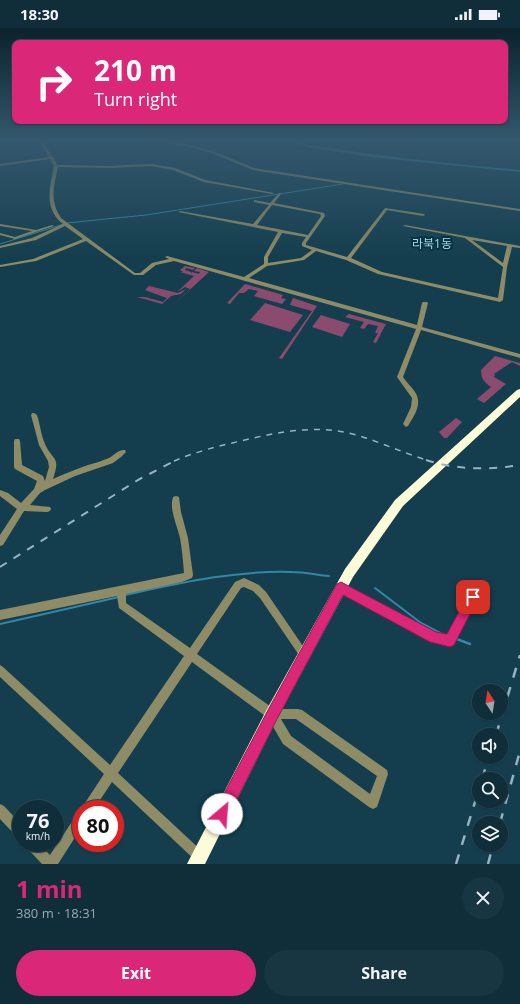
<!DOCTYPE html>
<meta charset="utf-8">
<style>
body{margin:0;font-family:"Open Sans","Noto Sans KR",sans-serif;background:#183642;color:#f1f3f6;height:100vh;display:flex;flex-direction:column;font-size:15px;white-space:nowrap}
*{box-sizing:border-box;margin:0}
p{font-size:13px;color:#9ba8af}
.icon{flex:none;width:22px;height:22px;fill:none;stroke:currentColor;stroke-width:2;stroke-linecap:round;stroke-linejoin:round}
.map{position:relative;height:836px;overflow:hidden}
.drawer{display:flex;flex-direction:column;background:#0f2e3a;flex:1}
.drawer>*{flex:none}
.guide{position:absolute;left:12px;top:12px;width:496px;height:84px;border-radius:8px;box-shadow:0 1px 3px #0004,0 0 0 1px #2f4a54;background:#db2777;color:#fff;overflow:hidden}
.needle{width:26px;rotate:348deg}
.fabs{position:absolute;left:472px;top:656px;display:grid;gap:8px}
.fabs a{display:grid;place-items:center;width:36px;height:36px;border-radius:50%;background:#0f2e3a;box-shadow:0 1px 3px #0004,0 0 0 1px #2f4a54;font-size:20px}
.speed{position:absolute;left:12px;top:772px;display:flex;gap:8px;font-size:20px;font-weight:700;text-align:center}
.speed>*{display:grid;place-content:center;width:52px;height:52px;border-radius:50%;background:#0f2e3a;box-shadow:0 1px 3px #0004,0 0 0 1px #2f4a54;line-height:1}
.speed small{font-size:10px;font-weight:400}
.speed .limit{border:6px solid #d22;background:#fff;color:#111}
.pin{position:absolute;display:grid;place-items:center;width:34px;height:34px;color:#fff;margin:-17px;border-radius:8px;box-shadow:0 2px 6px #0006}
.me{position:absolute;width:44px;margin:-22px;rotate:27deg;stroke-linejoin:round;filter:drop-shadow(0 0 3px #0008)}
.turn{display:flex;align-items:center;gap:14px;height:84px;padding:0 16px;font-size:18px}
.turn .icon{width:52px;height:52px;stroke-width:2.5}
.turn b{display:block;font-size:28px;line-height:34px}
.round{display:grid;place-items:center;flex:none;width:42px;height:42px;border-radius:21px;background:#183642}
.head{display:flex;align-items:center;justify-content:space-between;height:68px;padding:0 16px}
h1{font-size:24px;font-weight:700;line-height:30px;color:#db2777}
.action{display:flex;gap:8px;margin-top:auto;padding:8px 16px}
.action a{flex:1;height:46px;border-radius:24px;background:#db2777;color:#fff;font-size:16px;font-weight:700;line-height:46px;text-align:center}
.action a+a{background:#183642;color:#f1f3f6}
.status{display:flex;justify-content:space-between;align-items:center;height:28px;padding:0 20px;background:#0f2e3a;direction:ltr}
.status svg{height:11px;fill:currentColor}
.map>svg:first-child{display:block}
</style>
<div class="status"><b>18:30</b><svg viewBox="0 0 49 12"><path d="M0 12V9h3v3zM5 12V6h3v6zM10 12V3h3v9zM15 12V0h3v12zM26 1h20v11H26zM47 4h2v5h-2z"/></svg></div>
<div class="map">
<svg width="520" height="836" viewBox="0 0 520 836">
<rect width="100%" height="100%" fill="#143e4e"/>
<path fill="#8b4b6f" d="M185 238 195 240 193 242 186 240 185 242 191 244V246L192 244 199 246 200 244 194 243 197 240 209 244 171 279 190 261 185 259 177 264 194 248 180 244H183L180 242Z
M245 256 283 267 281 270 286 271 282 276 254 268 258 263 249 261 244 265H239L230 276 227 275Z
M149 258 178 265 186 261 181 266 171 268 162 276 137 269H145L163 274 167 270 145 262Z
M293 270 317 278 282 331 279 330 312 283 290 277Z
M265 275 303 287 290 304 250 292Z
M349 286 386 296 376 315 373 314 378 305H375L378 298 368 296 364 301 360 300 364 294 345 289Z
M321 287 350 296 342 309 312 299Z
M495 328 520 335V338L512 334 494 346 495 347 494 349 506 356 484 375 477 371 491 359C484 354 481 351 481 342Z
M456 390 462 394 447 410H444L439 404Z"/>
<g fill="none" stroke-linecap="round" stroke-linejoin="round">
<path stroke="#3187a6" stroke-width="1" d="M67 195 146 187 343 156
M0 216 64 196"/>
<path stroke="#3187a6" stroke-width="2" d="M375 560 421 595 446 608
M125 567C180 555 236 542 292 544 305 544 317 547 329 548
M0 596 119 569"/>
<path stroke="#3187a6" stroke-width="2.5" d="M454 610 470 616"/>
<path fill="#3187a6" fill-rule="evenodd" d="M281 113H289C365 127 443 135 520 142V144L371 129 312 120Z"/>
<path fill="#8d8c67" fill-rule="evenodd" d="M39 113H43L52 129 55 130 54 131 57 137 108 138 151 136 175 140 205 152 274 165 272 166 204 154 173 142 151 138 108 140 58 139C54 158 49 172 61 190L135 245H140L152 235 169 231 165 229 167 228 244 249 264 236V229L278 204 178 184 180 183 253 196 269 177 254 174V172L270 175 279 165 281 166 274 175 324 185 325 188 306 215V217L347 229 385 180 424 186 425 187 423 188 387 182 351 230 382 244 498 270 503 239 465 210 403 198 405 197 520 218V220L512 219 507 239 503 272 500 274 378 246 346 232 316 223 304 232 267 238 249 250 417 297 422 275 423 274H427L428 275 422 299 520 326V330L421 302 403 349C407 355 412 359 415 364 423 376 414 388 408 398L406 399 403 396 411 379 412 370 397 349 416 301 174 233 156 237 143 247H134L86 213 36 233 0 239V237L33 231 83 211 65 198 36 212 0 220V218L32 210 63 196C43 181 50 158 54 138L50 131 0 138V136L49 129ZM272 177 320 186 321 188 308 207 257 197ZM282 205 306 209 302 215V218L312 222 301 230 268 235V229ZM472 212 507 218 503 235Z
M158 113C190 112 225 128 254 140L520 181V183L253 142 212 125 190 119Z
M517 113H520V114H518Z
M0 196 36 202 52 197 54 198 15 211 0 207V205L15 209 32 203 0 198Z
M32 385H34L37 387C40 396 41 407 45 416 53 434 61 427 53 451 64 446 76 441 88 437 95 435 102 433 109 430 114 427 119 421 125 422L126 424 121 429 113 435 75 448 45 462 40 465 30 477 50 479 51 481 50 483 47 484 24 483 3 517 0 518V507L17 481 0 468V462L8 465 21 475 34 461 37 453 15 441 14 439V413L15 411H19L20 413 22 437 43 448 45 453 49 439 48 433 39 417 31 387Z
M176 468 179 469 181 484 188 510 193 547 192 550 182 554 126 566V575L190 620 235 554 244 550 259 557 266 564 307 624 309 627 307 630 304 632 301 630 260 570 253 563 244 559 241 560 197 626 274 681H298L302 682 387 742 388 746 377 779 373 781 369 779 283 716 268 690 192 634 118 745 204 825 206 829 204 833 200 835 196 833 112 754 94 781H81L104 746 0 649V637L3 639 110 737 184 628 119 580 117 568 0 592V582L184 545C183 533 182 521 180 510 177 497 169 481 173 469ZM281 691H296L377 748 370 766 291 708Z
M341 555 435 606 448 608 470 566 473 565 476 566 477 569 453 616 450 618 431 613 338 562 337 559 338 556Z
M0 776 4 778 21 796V811L17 809 0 791Z
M81 784V800L58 836H42L26 819 24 815H38L50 827 77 786Z"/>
<path fill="#fdfcd8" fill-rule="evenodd" d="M520 361V369L403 478 353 549 277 691 205 836H187L267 681 345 541 395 472 517 362Z"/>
<path stroke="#96b3bf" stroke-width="1.5" stroke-dasharray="6 6" stroke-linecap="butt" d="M174 433C195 424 218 418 241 413 277 404 312 397 349 405 377 412 402 425 430 433"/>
<path stroke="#96b3bf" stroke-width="2" stroke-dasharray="8 8" stroke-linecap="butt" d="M426 432C457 442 489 442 520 437
M0 539 138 452 176 432"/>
<path stroke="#96b3bf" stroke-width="2.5" stroke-dasharray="10 10" stroke-linecap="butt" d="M496 707 520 627
M482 751 489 729
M500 795 520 723
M456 836 479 761
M488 836 493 817"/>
</g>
<linearGradient id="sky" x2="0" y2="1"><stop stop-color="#0b222b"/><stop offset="0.49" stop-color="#34586e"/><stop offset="1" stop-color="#34586e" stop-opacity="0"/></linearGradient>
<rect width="520" height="230" fill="url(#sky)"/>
<path fill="#db2777" stroke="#8e194d" d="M341 554 436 604 447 606 469 565 473 563 477 565 479 569 454 617 450 619 430 614 343 567 277 691 227 791 222 793 216 791 214 786 216 781 268 682 337 556Z"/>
<g text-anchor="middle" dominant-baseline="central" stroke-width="4" stroke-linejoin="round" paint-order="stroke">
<g font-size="12" fill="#add9ec" stroke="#073443">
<text x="432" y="215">라북1동</text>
</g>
</g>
</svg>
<div class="fabs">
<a><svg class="needle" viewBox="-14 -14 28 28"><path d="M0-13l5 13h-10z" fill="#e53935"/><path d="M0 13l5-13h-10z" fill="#9ba8af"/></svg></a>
<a><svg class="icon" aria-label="sound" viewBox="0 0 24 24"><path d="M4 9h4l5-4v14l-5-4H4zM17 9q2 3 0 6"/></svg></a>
<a><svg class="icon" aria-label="search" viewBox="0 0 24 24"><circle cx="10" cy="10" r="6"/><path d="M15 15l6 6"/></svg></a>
<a><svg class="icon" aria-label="layers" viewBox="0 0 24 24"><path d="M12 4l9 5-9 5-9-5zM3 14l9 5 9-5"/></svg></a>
</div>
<div class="speed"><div>76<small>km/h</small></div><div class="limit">80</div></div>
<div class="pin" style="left:473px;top:569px;background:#d93025"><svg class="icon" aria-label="arrive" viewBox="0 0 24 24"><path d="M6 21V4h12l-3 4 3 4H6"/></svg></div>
<svg class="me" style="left:222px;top:786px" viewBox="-20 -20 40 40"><circle r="19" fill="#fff"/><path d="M0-13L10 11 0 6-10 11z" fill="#db2777"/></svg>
<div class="guide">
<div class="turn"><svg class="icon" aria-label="right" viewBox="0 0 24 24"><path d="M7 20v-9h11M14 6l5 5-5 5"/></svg><div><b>210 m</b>Turn right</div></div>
</div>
</div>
<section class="drawer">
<div class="head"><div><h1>1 min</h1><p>380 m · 18:31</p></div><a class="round"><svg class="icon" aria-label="close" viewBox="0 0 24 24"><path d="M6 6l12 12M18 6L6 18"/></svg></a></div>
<div class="action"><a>Exit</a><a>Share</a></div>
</section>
